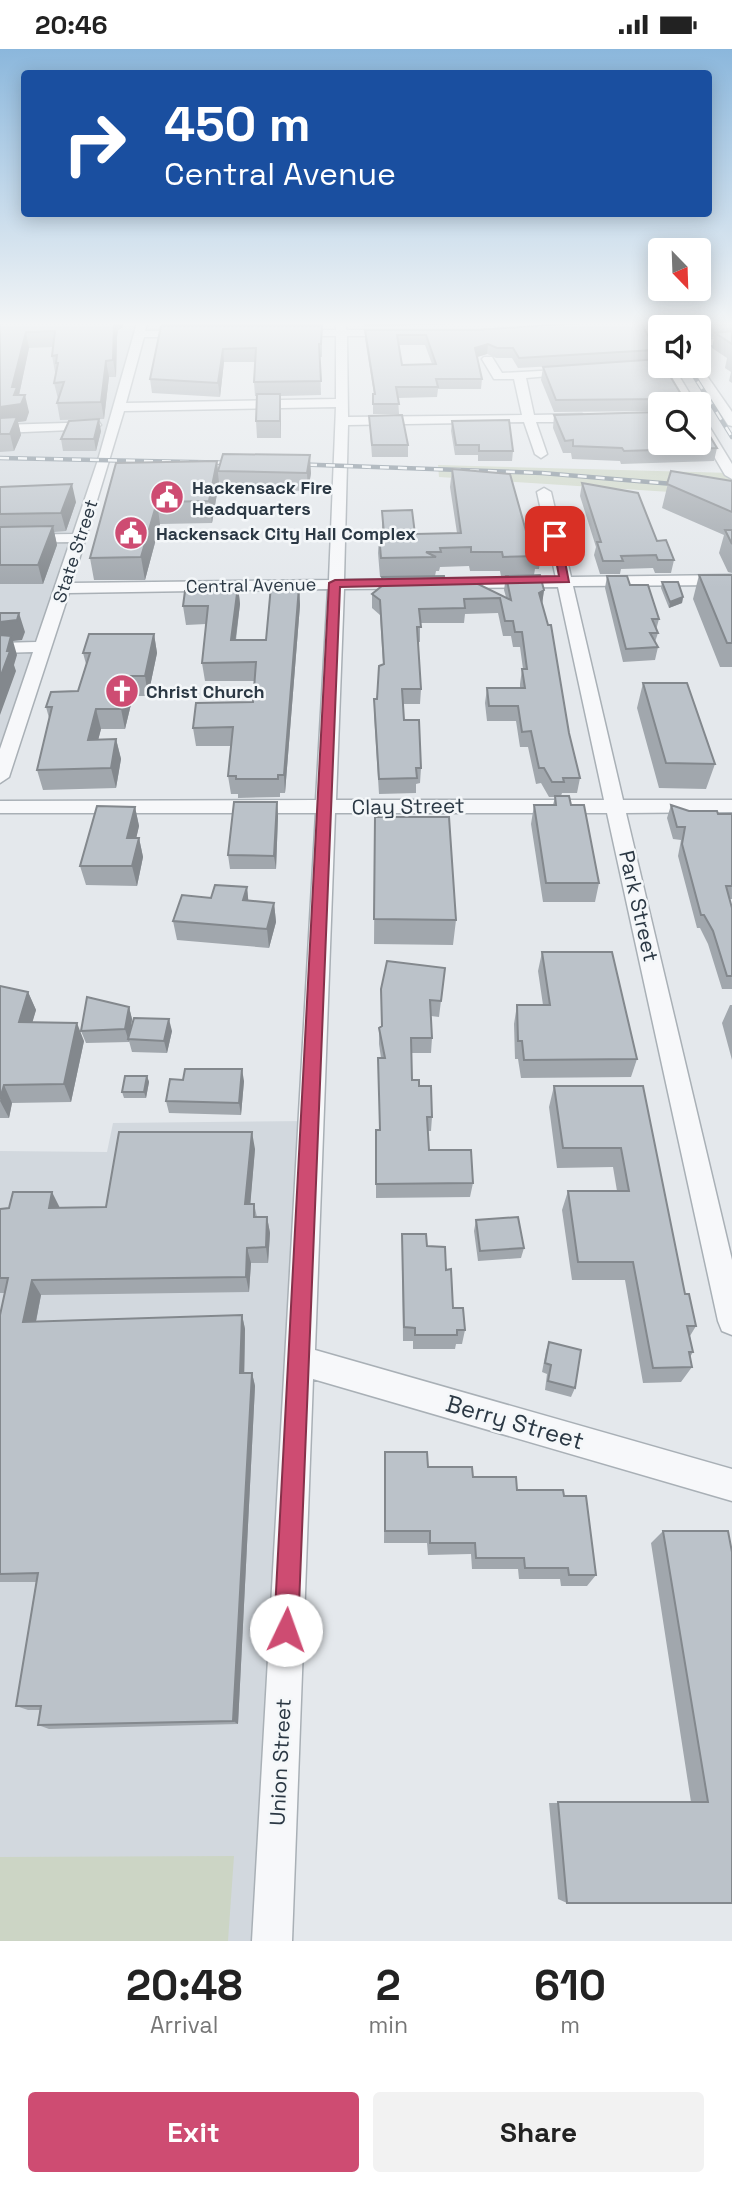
<!DOCTYPE html>
<style>
body{margin:0;font-family:"Space Grotesk",sans-serif;background:#f2f2f2;color:#222;height:100vh;display:flex;flex-direction:column;font-size:26px;white-space:nowrap}
*{box-sizing:border-box;margin:0}
p{font-size:23px;color:#767676}
.icon{flex:none;width:38px;height:38px;fill:none;stroke:currentColor;stroke-width:2;stroke-linecap:round;stroke-linejoin:round}
.map{position:relative;height:1892px;overflow:hidden}
.panel{display:flex;flex-direction:column;background:#fff;flex:1}
.panel>*{flex:none}
.top-card{position:absolute;left:21px;top:21px;width:691px;height:147px;border-radius:7px;box-shadow:0 4px 18px #0003;background:#1a4fa0;color:#fff;overflow:hidden}
.needle{width:46px;rotate:157deg}
.tools{position:absolute;left:648px;top:189px;display:grid;gap:14px}
.tools a{display:grid;place-items:center;width:63px;height:63px;border-radius:7px;background:#fff;box-shadow:0 4px 18px #0003;font-size:35px}
.pin{position:absolute;display:grid;place-items:center;width:60px;height:60px;color:#fff;margin:-30px;border-radius:14px;box-shadow:0 4px 10px #0006}
.me{position:absolute;width:77px;margin:-38px;rotate:3deg;stroke-linejoin:round;filter:drop-shadow(0 0 5px #0008)}
.turn{display:flex;align-items:center;gap:24px;height:147px;padding:0 28px;font-size:32px}
.turn .icon{width:91px;height:91px;stroke-width:2.5}
.turn b{display:block;font-size:49px;line-height:60px}
.eta{display:flex;justify-content:space-evenly;align-items:center;height:119px;text-align:center}
.eta b{font-size:42px;font-weight:700;line-height:49px}
.primary-button{display:flex;gap:14px;margin-top:auto;padding:14px 28px}
.primary-button a{flex:1;height:80px;border-radius:7px;background:#ce4c72;color:#fff;font-size:28px;font-weight:700;line-height:80px;text-align:center}
.primary-button a+a{background:#f2f2f2;color:#222}
.status{display:flex;justify-content:space-between;align-items:center;height:49px;padding:0 35px;background:#fff;direction:ltr}
.status svg{height:19px;fill:currentColor}
.map>svg:first-child{display:block}
</style>
<div class="status"><b>20:46</b><svg viewBox="0 0 49 12"><path d="M0 12V9h3v3zM5 12V6h3v6zM10 12V3h3v9zM15 12V0h3v12zM26 1h20v11H26zM47 4h2v5h-2z"/></svg></div>
<div class="map">
<svg width="732" height="1892" viewBox="0 0 732 1892">
<rect width="100%" height="100%" fill="#e4e8ec"/>
<path fill="#d2d8de" d="M0 274H142L0 728Z
M310 1072 272 1892H0V1102L107 1103 113 1074Z"/>
<path fill="#ccd5c5" d="M438 416 732 424V447L439 428Z
M234 1807 228 1892H0V1808Z"/>
<g fill="none" stroke-linecap="round" stroke-linejoin="round">
<g stroke="#a9b0b6" stroke-width="3">
<path id="minor" d="M137 274H147L145 282H189L194 285 189 288H144L126 354 336 350V287H293L288 284 293 281H336V274H346V281H395L400 284 395 287H347L348 368 522 366 514 330H494L482 310 484 308H492L502 324 576 320V324L572 325 526 329 534 366 582 365 588 369 582 373H536L547 405 541 409 535 405 524 373 348 376 344 531 556 529 537 443 544 439 551 443 571 528 732 526V536L573 537 623 751H732V763L626 764 732 1211V1286L722 1282 718 1272 607 764H335L315 1301 732 1420V1452L313 1330 292 1892H252L316 764H0V752L316 751 328 540 69 544 9 728 0 734V700L33 603 0 604V594L36 593 70 493 0 494V486L73 485 98 411ZM336 358 329 531 72 534 124 362ZM558 538 604 751H336L344 540Z
M637 274H648L660 295V308L654 305Z
M665 274H675L677 278H667Z
M732 289V295L698 297V291Z
M698 314 732 363V377L728 376 690 317H698Z
M661 317H673L696 355H684Z
M698 365 704 369 732 415V430L725 426 698 380Z
M99 373 101 376 95 380 0 384V376Z"/>
</g>
<use href="#minor" fill="#f7f8fa" fill-rule="evenodd"/>
<g stroke="#7d8a95" stroke-width="4.5">
<path id="rail" d="M661 274 663 278
M688 317 732 388
M0 409 241 414
M290 415 542 424 685 436"/>
</g>
<use href="#rail" stroke="#f4f7f9" stroke-width="2.5" stroke-dasharray="9" stroke-linecap="butt"/>
</g>
<path fill="#a1a7ad" fill-rule="evenodd" d="M0 274H123V278L118 281 117 288 116 328H109L104 370 60 371 57 354 58 350 54 334 57 323H55L52 307 53 298 29 299 19 346 29 363 26 372 18 373 21 386 14 402 0 403Z
M162 274H328L323 275V278H322V308H320L321 346 281 347V389H257L256 372 257 347H255L254 333 255 313H224L220 348 152 344 150 330 162 277Z
M363 274H471V275L364 278Z
M684 274H732V334L729 332 731 323 725 319 727 309 712 299 714 288 698 289V278H687Z
M365 281 654 301 652 310 687 355H660V362L554 363 541 331 543 318 608 314 518 319 512 309H496L487 305 477 308 482 330 481 340H438L437 348 398 349 399 365H373V345H374L365 290ZM398 296H425L432 315 402 316Z
M554 366 699 369 717 399 714 412 621 415 620 412 572 410 571 404H563L553 379Z
M369 367 408 396V408H372Z
M452 372 513 402 512 412H478V406H455L451 382Z
M101 382 96 402H63L61 390Z
M217 412 219 433 212 474 160 475 145 531H94L90 509 116 414Z
M452 420 526 482 542 500 539 520H535L534 526 544 541 542 554 569 684 580 729 577 744H562L561 747 571 756 599 834 595 853H543L531 775 534 756H553L555 748H549L541 734 536 735 528 698H520L516 672H487L485 654 487 639H520V635L522 620H523L520 598H513L511 587H503L498 564 465 565 464 574H420V593H418L421 640 420 655H403L404 671 421 719 420 734 416 735V744L379 745 374 665V650H377L383 616 380 566 372 559V545L382 537V528H380L378 504 379 485H382V462L415 485 457 484 450 438ZM469 517 470 522H500L501 527H506L504 541 506 548 445 535 435 527 436 522H439L440 518Z
M218 422 311 424 308 442 220 440Z
M671 422 732 432V524L728 523 719 504 724 486 662 459Z
M582 434 657 492 674 511 671 524H655L653 519 621 520 620 525H600L594 506 596 498 580 447Z
M0 438 76 453 66 482 54 483 57 496 43 535H0Z
M699 526H732V618H720L693 550Z
M607 527 630 536 659 570 656 581 658 584 655 593 658 598 655 611 623 613 605 539Z
M662 533 683 548 682 554 669 559 661 539Z
M238 537 240 555 236 591H266L299 538 300 556 285 744H280V748L238 749V745H231L228 727 231 697H196L193 679 253 653 255 632H205L202 614 206 575 186 576 183 557Z
M154 585 157 604 148 647H133L125 680H101L98 691 116 690 121 710 116 739 43 741 37 721 49 669 46 658 78 642 86 615 83 604Z
M643 634 715 715 706 740 659 739 637 659Z
M277 753 278 767 276 820H230L228 806Z
M671 756 689 762 718 765H732V850H729L732 859V940H722L708 895 700 879H697L678 807 681 791 673 790 667 769Z
M135 758 139 777 136 789H139L143 808 137 837 86 836 80 817Z
M375 768 456 871 453 896 374 895Z
M247 838 248 852 274 854 276 873 269 899 177 891 173 872 211 849Z
M542 903 637 1010 631 1028 521 1029 518 1010H515L514 975 517 956H543L538 922Z
M445 919 439 968 431 967 432 989 431 1004H412V1031L419 1037 432 1068 431 1082H428L429 1101 473 1134 470 1148 376 1149V1081H379L381 1009 379 995V979L381 977V940Z
M0 937 28 943 36 961 32 973 84 992 71 1053 12 1054 9 1069H0Z
M730 956H732V1011L722 974Z
M129 958 132 970 130 983 172 982 167 1004 132 1003 129 992V993L86 994 81 982Z
M147 1027 149 1033 146 1049H124L122 1043Z
M183 1031 244 1032 241 1066 169 1064 166 1052Z
M554 1037H643L685 1245 696 1277 690 1287 693 1303 690 1308 692 1318 681 1333 643 1334 625 1231H572L562 1161 568 1142H617L613 1118 557 1119 549 1058Z
M255 1100 250 1155H254L257 1168H267L270 1184 268 1214H251L249 1243 41 1246 36 1273 242 1266 245 1280 244 1324H252L255 1337 238 1675 49 1680 38 1676 40 1661H28L16 1657 36 1533H0V1266L5 1244H0V1160L106 1158Z
M476 1171 524 1199 521 1209 478 1212 474 1182Z
M402 1185 427 1197 446 1221 453 1259 465 1281 462 1295H456L455 1300H413V1292H403L402 1201Z
M549 1293 575 1339 571 1348 545 1341 547 1325 542 1323 546 1302Z
M385 1403 428 1418 473 1428 517 1441 564 1447 596 1526 587 1537H561L560 1530H519L518 1520H472L471 1505 428 1506 427 1494H384Z
M663 1482 732 1854H567L558 1850 549 1754 691 1753 651 1494Z"/>
<path fill="#83888d" d="M114 274H123V278L118 281 117 288 116 328 113 311Z
M26 283 29 299 19 346H25L29 363 26 372 18 373 21 386 14 402 10 385 0 376V358L12 338Z
M488 295 487 305 474 309 475 299Z
M223 300 224 313 220 348 218 334Z
M106 312 109 328 104 370 101 353Z
M280 345 281 362V389L280 372Z
M99 370 101 382 96 402 94 390Z
M310 406 311 424 308 442 307 424Z
M217 412 219 433 212 474 209 452Z
M72 435 76 453 66 482 61 464Z
M157 453 160 475 145 531 141 508Z
M53 477 57 496 43 535 38 516Z
M238 537 240 555 233 610 231 591Z
M299 538 300 556 285 744 284 726Z
M544 541 542 556 539 544Z
M683 548 682 554 669 559 670 553Z
M19 564 25 583 22 591 13 592 17 606 14 616 16 622 0 666V573Z
M154 585 157 604 148 647 145 627Z
M129 627 133 647 125 680 121 660Z
M96 660 101 680 93 711 88 691Z
M116 690 121 710 116 739 111 719Z
M277 753 278 767 276 820 274 807Z
M135 758 139 777 132 808 127 789Z
M139 789 143 808 137 837 132 817Z
M247 838 249 858 243 851Z
M274 854 276 873 269 899 267 880Z
M28 943 36 961 27 992 19 973Z
M129 958 132 970 129 993 125 980Z
M169 970 172 982 167 1004 164 992Z
M77 974 84 992 71 1053 64 1035Z
M242 1020 244 1032 241 1066 239 1054Z
M147 1027 149 1033 146 1049 144 1043Z
M4 1036 12 1054 9 1069 0 1052Z
M252 1083 255 1100 249 1171 245 1155Z
M52 1143 60 1159H49Z
M267 1168 270 1184 268 1214 266 1198Z
M247 1199 251 1214 249 1243 246 1228Z
M32 1231 41 1246 33 1287 23 1273Z
M242 1266 245 1280 244 1337 240 1324Z
M252 1324 255 1337 238 1675 233 1672Z"/>
<path fill="#bbc2c9" stroke="#83888d" stroke-width="2" fill-rule="evenodd" d="M0 274H114L113 311 106 312 101 353 57 354 64 333 54 334 58 314H56L57 306 52 307 55 282 26 283 12 338H17L14 346H25L21 355 0 358Z
M583 274H641L654 297V301L519 309 513 299H497L488 295 475 299 482 330H436L438 338H396L399 355H373V345H375L365 281H475ZM397 286H426L436 315 402 316Z
M161 277H322L321 295H319L321 332 254 333 256 299 223 300 218 334 150 330Z
M732 282V295L715 284Z
M660 310V317H664L687 355H665V352L663 350 556 351 543 318Z
M257 345H280V372H256Z
M698 362 699 369 717 399 624 402 622 399 573 397V391L565 392 554 366 660 363V394H698Z
M402 366 408 396H372L369 367Z
M17 368 10 385H0V369Z
M99 370 94 390H61L69 372Z
M509 371 513 402H479V396H456L452 372Z
M223 405 310 406 307 424 218 422Z
M217 412 209 452 157 453 141 508 90 509 116 414Z
M452 420 510 425 526 482H537L542 500 535 501 537 507 503 508 502 503H471V498L440 499 441 503H426L436 508 381 509 379 485H384L382 462 412 461 415 485 461 484Z
M671 422 732 432V463L667 435Z
M582 434 638 444 657 492 666 491 674 511H658L656 506 621 507 623 512H603L597 493H601Z
M72 435 61 464 0 465V438Z
M53 477 38 516H0V478Z
M725 481H732V495Z
M540 526 544 541 539 544 548 576H551L569 684 580 729H563L564 733H552L544 719H539L531 682 522 683 518 657H489L487 639H525L522 620H527L522 583H515L513 572H505L500 549 464 550 465 559 419 560 421 578H417L421 640H402L404 671H419L421 719H416L417 729 379 730 374 650H377L379 617 384 615 380 551 372 545 383 536 382 528 444 527 445 535 476 534 511 551 506 527Z
M699 526H732V594H727Z
M607 527H627L630 536H648L659 570H652L658 584H650L658 598 626 600Z
M662 533H678L683 548 670 553Z
M238 537 231 591H266L271 537 299 538 284 726H278V730H236V727H228L233 678 193 679 196 654 253 653 256 613 202 614 208 557H183L185 542Z
M0 564H19L17 571 0 573Z
M89 585H154L145 627H129L121 660H96L88 691 116 690 111 719 37 721 52 658H46L51 643 78 642 90 604H83Z
M0 586 11 587 7 602H10L0 629Z
M643 634H687L715 715 666 714Z
M555 747H569L571 756H584L599 834H546L534 756H556Z
M234 753H277L274 807 228 806Z
M671 756 689 762H717L718 765H732V837H726L732 859V927H727L713 882 704 866H701L682 795 685 778H677Z
M97 757 135 758 127 789H139L132 817H80Z
M375 768H449L456 871 374 870Z
M215 836 247 838 243 851 274 854 267 880 173 872 182 846 211 849Z
M542 903H612L637 1010 524 1011 522 992H518L517 956H550Z
M387 912 445 919 441 952 430 951 432 989H411L412 1031H419V1037H431L432 1068H427L429 1101H471L473 1134 376 1135V1081H380L378 1009H385L379 979 382 977 381 940Z
M0 937 28 943 19 973 77 974 64 1035 4 1036 0 1050Z
M87 948 129 958 125 980 81 982Z
M134 969 169 970 164 992 128 990Z
M185 1020H242L239 1054 166 1052 170 1030 183 1031Z
M125 1027H147L144 1043H122Z
M554 1037H643L685 1245H689L696 1277H687L693 1303H689L692 1318 653 1319 633 1213H578L568 1142H629L621 1099H563Z
M119 1083H252L245 1155H254V1168H267L266 1198 247 1199 246 1228 32 1231 23 1273 242 1266 240 1324H252L233 1672 38 1676 41 1657H16L38 1524 0 1525V1266L8 1229H0V1160L9 1159 13 1143H52L49 1159 106 1158Z
M518 1168 524 1199 480 1202 476 1171Z
M402 1185H426L427 1197 445 1198 446 1221 451 1220 453 1259H463L465 1281H457V1286H415V1279L404 1278Z
M549 1293 581 1301 575 1339 548 1332 551 1316 545 1314Z
M385 1403H427L428 1418H472L473 1428H516L517 1441H563L564 1447H586L596 1526H569L568 1519H525L524 1509H476L475 1494H430V1482H385Z
M663 1482H728L732 1503V1854H567L558 1753H708Z"/>
<linearGradient id="sky" x2="0" y2="1"><stop stop-color="#8bb7dc"/><stop offset="0.51" stop-color="#f3f5f6"/><stop offset="1" stop-color="#f3f5f6" stop-opacity="0"/></linearGradient>
<rect width="732" height="539" fill="url(#sky)"/>
<path fill="#ce4c72" stroke="#86314a" stroke-width="2" d="M551 485 560 487 569 533 340 538 298 1581 295 1589 286 1593 278 1589 274 1581 329 534 335 531 559 527Z"/>
<defs>
<g id="civic-disc" transform="scale(1.75)"><circle r="9.5" fill="#ce4c72" stroke="#f4f7f9"/><path d="M-.6-6.5H3V-4.5H.6V-3L4-1V1h2V6H-6V1h2V-1L-.6-3ZM-1.2 2.5V6h2.4V2.5Z" fill="#fff"/></g>
<g id="church-disc" transform="scale(1.75)"><circle r="9.5" fill="#ce4c72" stroke="#f4f7f9"/><path d="M-1.2-6h2.4v3.5h3.3v2.4h-3.3V6h-2.4V-.1h-3.3v-2.4h3.3Z" fill="#fff"/></g>
</defs>
<g fill-rule="evenodd">
<use href="#civic-disc" x="167" y="448"/>
<use href="#civic-disc" x="131" y="484"/>
<use href="#church-disc" x="122" y="642"/>
</g>
<g text-anchor="middle" dominant-baseline="central" stroke-width="5" stroke-linejoin="round" paint-order="stroke">
<g font-size="18" font-weight="bold" fill="#2b3844" stroke="#f4f7f9" text-anchor="start">
<text x="192" y="438">Hackensack Fire<tspan x="192" dy="21">Headquarters</tspan></text>
<text x="156" y="484">Hackensack City Hall Complex</text>
<text x="146" y="642">Christ Church</text>
</g>
<g font-size="18" fill="#2b3844" stroke="#f4f7f9">
<text transform="translate(75 502) rotate(-72)">State Street</text>
<text transform="translate(251 536) rotate(-1)">Central Avenue</text>
</g>
<g font-size="21" fill="#2b3844" stroke="#f4f7f9">
<text transform="translate(408 757) rotate(-1)">Clay Street</text>
<text transform="translate(639 857) rotate(77)">Park Street</text>
<text transform="translate(280 1713) rotate(-87)">Union Street</text>
</g>
<g font-size="24" fill="#2b3844" stroke="#f4f7f9">
<text transform="translate(515 1373) rotate(16)">Berry Street</text>
</g>
</g>
</svg>
<div class="tools">
<a><svg class="needle" viewBox="-14 -14 28 28"><path d="M0-13l5 13h-10z" fill="#e53935"/><path d="M0 13l5-13h-10z" fill="#767676"/></svg></a>
<a><svg class="icon" aria-label="sound" viewBox="0 0 24 24"><path d="M4 9h4l5-4v14l-5-4H4zM17 9q2 3 0 6"/></svg></a>
<a><svg class="icon" aria-label="search" viewBox="0 0 24 24"><circle cx="10" cy="10" r="6"/><path d="M15 15l6 6"/></svg></a>
</div>
<div class="pin" style="left:555px;top:487px;background:#d93025"><svg class="icon" aria-label="arrive" viewBox="0 0 24 24"><path d="M6 21V4h12l-3 4 3 4H6"/></svg></div>
<svg class="me" style="left:286px;top:1581px" viewBox="-20 -20 40 40"><circle r="19" fill="#fff"/><path d="M0-13L10 11 0 6-10 11z" fill="#ce4c72"/></svg>
<div class="top-card">
<div class="turn"><svg class="icon" aria-label="right" viewBox="0 0 24 24"><path d="M7 20v-9h11M14 6l5 5-5 5"/></svg><div><b>450 m</b>Central Avenue</div></div>
</div>
</div>
<section class="panel">
<div class="eta">
<div><b>20:48</b><p>Arrival</p></div>
<div><b>2</b><p>min</p></div>
<div><b>610</b><p>m</p></div>
</div>
<div class="primary-button"><a>Exit</a><a>Share</a></div>
</section>
